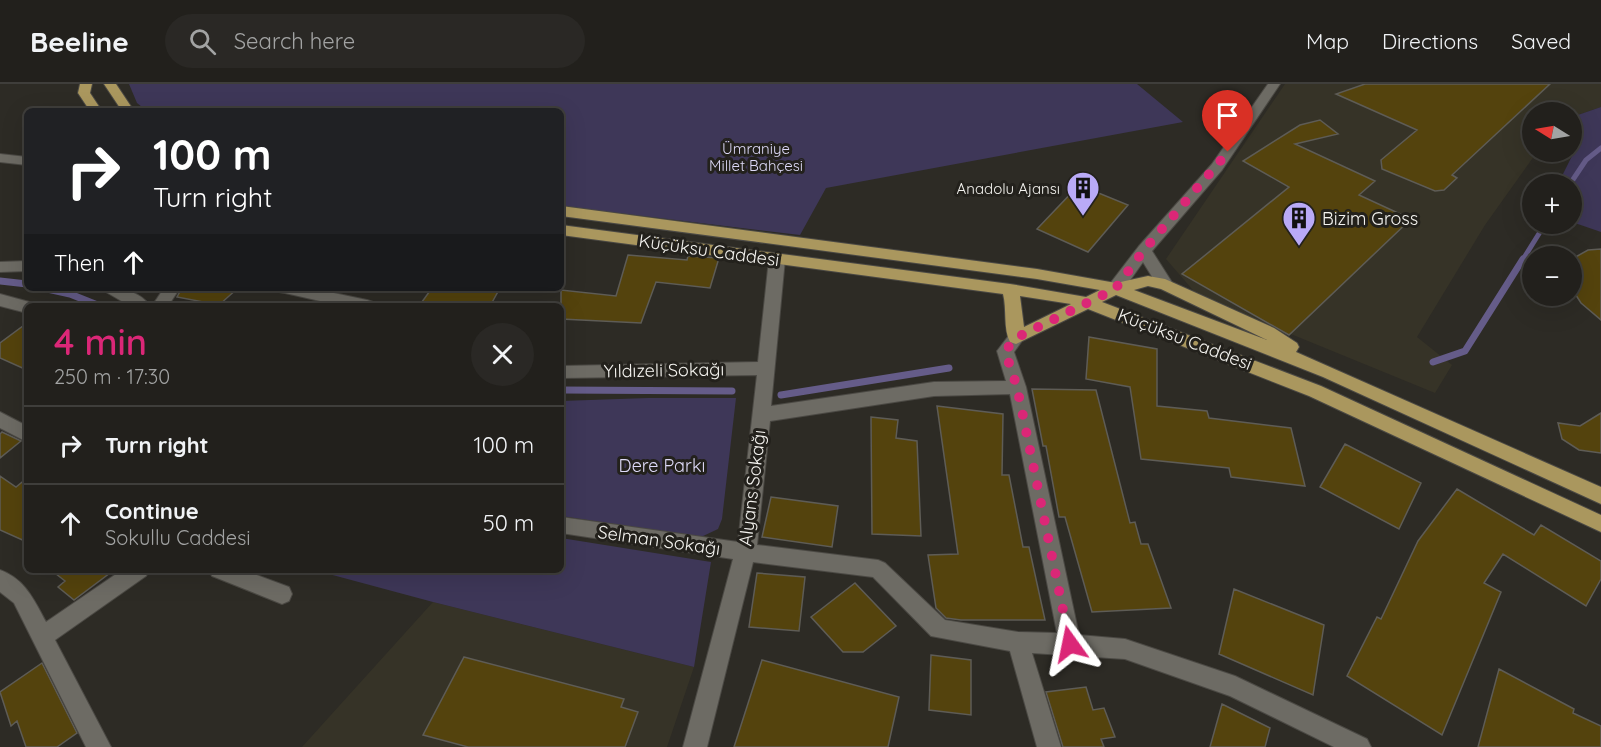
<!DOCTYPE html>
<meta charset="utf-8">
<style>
body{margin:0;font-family:Quicksand,sans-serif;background:#2a2825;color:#f1f3f6;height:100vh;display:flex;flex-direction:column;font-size:22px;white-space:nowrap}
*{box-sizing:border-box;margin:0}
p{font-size:20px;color:#a2a3a3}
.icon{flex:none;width:33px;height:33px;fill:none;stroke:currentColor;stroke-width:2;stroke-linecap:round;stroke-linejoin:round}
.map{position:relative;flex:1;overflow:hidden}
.side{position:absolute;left:24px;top:219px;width:540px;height:270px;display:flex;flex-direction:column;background:#22201c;border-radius:9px;box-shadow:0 6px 24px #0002,0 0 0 2px #3f3e3b}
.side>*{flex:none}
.hud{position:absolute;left:24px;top:24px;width:540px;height:183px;border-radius:9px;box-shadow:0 6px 24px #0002,0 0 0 2px #3f3e3b;background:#202124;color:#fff;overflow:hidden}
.needle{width:39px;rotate:281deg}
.controls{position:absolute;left:1522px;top:18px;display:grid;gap:12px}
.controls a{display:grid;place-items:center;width:60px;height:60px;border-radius:50%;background:#22201c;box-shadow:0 6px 24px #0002,0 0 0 2px #3f3e3b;font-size:30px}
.pin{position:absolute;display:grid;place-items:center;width:51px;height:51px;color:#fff;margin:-62px -26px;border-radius:50% 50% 50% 0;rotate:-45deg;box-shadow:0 0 6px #0007}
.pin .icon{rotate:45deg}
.me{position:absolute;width:66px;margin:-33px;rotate:348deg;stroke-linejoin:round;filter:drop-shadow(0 0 4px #0008)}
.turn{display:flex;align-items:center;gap:21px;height:126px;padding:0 30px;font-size:27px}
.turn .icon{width:78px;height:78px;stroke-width:2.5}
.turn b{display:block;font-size:42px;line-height:51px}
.then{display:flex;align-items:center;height:57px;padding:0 30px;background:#0003;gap:12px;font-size:22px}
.round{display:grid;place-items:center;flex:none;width:63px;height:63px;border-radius:32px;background:#2a2825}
.head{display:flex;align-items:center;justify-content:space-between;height:102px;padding:0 30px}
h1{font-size:36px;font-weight:600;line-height:45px;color:#db2777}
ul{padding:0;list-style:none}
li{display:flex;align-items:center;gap:18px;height:78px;padding:0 30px;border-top:2px solid #3f3e3b}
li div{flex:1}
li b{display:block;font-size:22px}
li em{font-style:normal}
header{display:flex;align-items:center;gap:36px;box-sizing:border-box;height:84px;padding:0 30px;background:#22201c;border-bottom:2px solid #3f3e3b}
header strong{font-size:28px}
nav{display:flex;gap:33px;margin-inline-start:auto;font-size:21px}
.search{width:420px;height:54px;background:#2a2825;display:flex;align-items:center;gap:15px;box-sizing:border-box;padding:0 21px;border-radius:33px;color:#a2a3a3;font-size:22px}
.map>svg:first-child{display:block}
</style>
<header>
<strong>Beeline</strong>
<div class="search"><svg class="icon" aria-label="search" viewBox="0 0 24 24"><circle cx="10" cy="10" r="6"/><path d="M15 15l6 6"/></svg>Search here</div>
<nav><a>Map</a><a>Directions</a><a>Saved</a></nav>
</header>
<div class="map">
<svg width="1601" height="663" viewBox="0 0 1601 663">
<rect width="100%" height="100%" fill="#2d2b25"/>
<path fill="#363327" d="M1285 0H1601V23L1572 33V28H1533V68H1537L1485 141 1417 253 1452 281 1435 309 1198 212 1166 175Z
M433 518 694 583 667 663H302Z"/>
<path fill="#3e3758" d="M129 0H1137L1183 38 826 104 800 151 561 122V27H147L137 19Z
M1601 23V148L1572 138V100H1558L1574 68 1572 33Z
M648 314H736L722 435 718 445 701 453 561 432V317Z
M561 454 711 478 694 583 433 518 314 486H561Z"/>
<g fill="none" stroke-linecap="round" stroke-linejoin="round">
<path stroke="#655c89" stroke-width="5" d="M1570 100 1586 76 1601 64
M1522 177 1545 140"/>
<path stroke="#655c89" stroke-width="7" d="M0 197 27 200
M43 204 70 210 100 222
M1433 278 1465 267 1523 175
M561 306 732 307
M781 311 949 284"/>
</g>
<path fill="#54430d" stroke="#5e5c56" stroke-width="1.5" d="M1365 0H1550L1452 91 1457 94 1444 106 1435 107 1382 85 1381 76 1417 46 1336 10Z
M1320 36 1338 50 1295 60 1375 97 1359 111 1411 135 1289 251 1182 190 1289 103 1243 77 1300 41Z
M1079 101 1128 121 1088 168 1037 145Z
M1601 165V236L1581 219 1572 205V175L1588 166Z
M628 171 687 176 688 172 719 174 710 204 656 198 641 239 561 235V206L616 212Z
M182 204H238L219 221 177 213Z
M432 204H500L490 222H419Z
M27 239V286L0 274V259Z
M1089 253 1157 265V322L1207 327 1209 334 1291 344 1305 402 1231 393 1229 384 1141 375 1130 303 1086 295Z
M1032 305 1096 306 1130 439 1135 438 1141 460H1148L1171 524 1092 528 1065 433H1059L1046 362H1043Z
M937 322 1003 330 1002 391H1009L1023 463H1029L1045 536H961L946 534 936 524 928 471 958 470Z
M1601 329V369L1579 366 1562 355 1558 339 1580 342Z
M871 333 898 336 896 354 917 357 921 452 872 450Z
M2 348 21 357 0 374V350Z
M1345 360 1421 399 1399 445 1320 403Z
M0 392 16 403 27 394V458L0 446Z
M1457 405 1534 451 1541 441 1601 477V495L1586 522 1503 470 1484 499 1501 508 1442 651 1347 592 1377 533 1381 535 1418 457Z
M771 413 838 422 832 463 762 453Z
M51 486H114L74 516 58 503 65 497Z
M757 489 805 493 799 547 749 543Z
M855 499 896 542 863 568H843L811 533Z
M1234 505 1324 541 1313 611 1219 570Z
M931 571 971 576V631L929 626Z
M464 573 624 615 621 623 638 628 625 663H468L423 651Z
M762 576 899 613 888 663H734Z
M42 579 77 649 57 663H26L17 637 11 642 0 608Z
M1499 585 1574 625 1573 629 1601 642V663H1478Z
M1086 603 1093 626 1104 624 1115 653 1101 655 1104 663H1063L1046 608Z
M1222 620 1270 644 1265 663H1210Z"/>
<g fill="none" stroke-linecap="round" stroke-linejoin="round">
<g stroke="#4b4944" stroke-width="2">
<path id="street" d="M0 70 27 73V81L0 78Z
M777 170 785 175 771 322 934 298 1006 297 997 267 1010 250H1022L1024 254 1014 268 1026 303 1079 551 1125 555 1235 592 1367 655 1371 663H1334L1230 612 1125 575 1032 569 1061 663H1037L1010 567 931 552 873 493 753 478 707 663H683L733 475 561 449V433L738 458 757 291 561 294V282L758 278 769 175ZM1010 310 1057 549 1018 548 945 536 885 479 878 476 757 461 770 337 934 312Z
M27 177V187L0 188V178Z
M104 204C121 204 140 207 150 222H130L106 208Z
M164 204H180L168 222H152Z
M277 204H310L367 216 373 218 375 222H342L285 209 279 208Z
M0 210 33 219 34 222H27V229L0 222Z
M0 328 27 342V358L0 344Z
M0 486C25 495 34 516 46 538L122 486H149L146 492 55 556 111 663H86L14 519 0 508Z
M209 486H243L289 503 292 510 289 517 282 520 212 492Z"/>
</g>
<g stroke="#4b4944" stroke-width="2">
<path id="secondary" d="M1268 0H1280L1222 86 1152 167 1173 200 1171 204H1159L1143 178 1121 209H1109L1107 205 1109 201 1139 162 1212 80Z"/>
</g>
<g stroke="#4b4944" stroke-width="2">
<path id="primary" d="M80 0H92L90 9 102 27H90L78 9Z
M104 0H116L134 27H122Z
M561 122 1037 185 1116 199 1148 192 1165 195 1274 244 1297 259 1299 263 1296 268 1601 403V420L1323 293 1116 211 1102 218 1321 302 1601 431V448L1309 312 1088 225 1016 260 1010 258C1003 245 1007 225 1003 210L561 151V141L1010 200 1086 213 1100 206 1037 195 561 132ZM1148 202 1161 205 1267 256 1134 206ZM1020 212 1071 220 1024 243Z"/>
</g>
<use href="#street" fill="#6d6b64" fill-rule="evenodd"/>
<use href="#secondary" fill="#6d6b64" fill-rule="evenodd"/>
<use href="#primary" fill="#aa975e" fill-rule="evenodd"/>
</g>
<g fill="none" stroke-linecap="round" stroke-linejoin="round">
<path stroke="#db2777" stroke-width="10" stroke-dasharray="0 18" d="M1070 560 1017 303 1005 267 1016 254 1115 205 1144 166 1228 68"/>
</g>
<defs>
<g id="building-pin" transform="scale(1.725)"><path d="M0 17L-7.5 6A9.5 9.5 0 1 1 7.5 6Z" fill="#b9aaf7" stroke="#23211c"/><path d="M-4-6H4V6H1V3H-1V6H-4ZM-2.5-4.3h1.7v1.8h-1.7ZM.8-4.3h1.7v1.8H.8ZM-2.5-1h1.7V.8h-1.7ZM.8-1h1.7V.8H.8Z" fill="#111"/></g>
</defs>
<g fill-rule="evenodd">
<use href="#building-pin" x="1083" y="104"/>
<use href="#building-pin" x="1299" y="134"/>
</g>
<g text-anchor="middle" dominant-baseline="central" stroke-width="6" stroke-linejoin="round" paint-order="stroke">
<g font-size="15" fill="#dedaf8" stroke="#23211c">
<text x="756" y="64">Ümraniye<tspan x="756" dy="17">Millet Bahçesi</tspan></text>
</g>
<g font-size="15" fill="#f4f3ef" stroke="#23211c" text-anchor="end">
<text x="1060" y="104">Anadolu Ajansı</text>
</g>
<g font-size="18" fill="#f4f3ef" stroke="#23211c" text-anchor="start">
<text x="1322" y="134">Bizim Gross</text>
</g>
<g font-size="18" fill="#f4f3ef" stroke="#23211c">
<text transform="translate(709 166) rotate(8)">Küçüksu Caddesi</text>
<text transform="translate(1185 255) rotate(21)">Küçüksu Caddesi</text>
<text transform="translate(664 286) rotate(-1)">Yıldızeli Sokağı</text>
<text transform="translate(752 404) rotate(-83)">Alyans Sokağı</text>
<text transform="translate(659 456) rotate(8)">Selman Sokağı</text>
</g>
<g font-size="18" fill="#dedaf8" stroke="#23211c">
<text x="662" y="381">Dere Parkı</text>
</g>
</g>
</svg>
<div class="controls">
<a><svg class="needle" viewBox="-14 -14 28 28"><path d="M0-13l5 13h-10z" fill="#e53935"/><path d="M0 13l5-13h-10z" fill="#a2a3a3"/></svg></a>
<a>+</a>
<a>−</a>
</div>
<div class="pin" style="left:1228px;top:68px;background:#d93025"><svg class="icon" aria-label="arrive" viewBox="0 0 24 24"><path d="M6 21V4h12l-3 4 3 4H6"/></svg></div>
<svg class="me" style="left:1070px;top:560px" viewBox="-20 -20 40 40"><path d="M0-17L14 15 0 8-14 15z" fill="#db2777" stroke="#fff" stroke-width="4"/></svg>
<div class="hud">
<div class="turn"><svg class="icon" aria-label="right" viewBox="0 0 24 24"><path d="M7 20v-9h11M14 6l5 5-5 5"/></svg><div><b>100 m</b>Turn right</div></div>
<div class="then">Then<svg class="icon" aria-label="ahead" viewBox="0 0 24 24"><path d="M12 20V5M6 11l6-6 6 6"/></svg></div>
</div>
<section class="side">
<div class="head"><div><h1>4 min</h1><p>250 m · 17:30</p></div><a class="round"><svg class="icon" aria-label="close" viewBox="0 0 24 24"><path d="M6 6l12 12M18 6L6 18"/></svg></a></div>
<ul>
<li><svg class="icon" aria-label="right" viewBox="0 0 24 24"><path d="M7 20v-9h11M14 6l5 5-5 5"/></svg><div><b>Turn right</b></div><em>100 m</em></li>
<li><svg class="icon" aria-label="ahead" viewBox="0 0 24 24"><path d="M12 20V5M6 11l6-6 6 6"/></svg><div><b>Continue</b><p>Sokullu Caddesi</p></div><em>50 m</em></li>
</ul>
</section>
</div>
